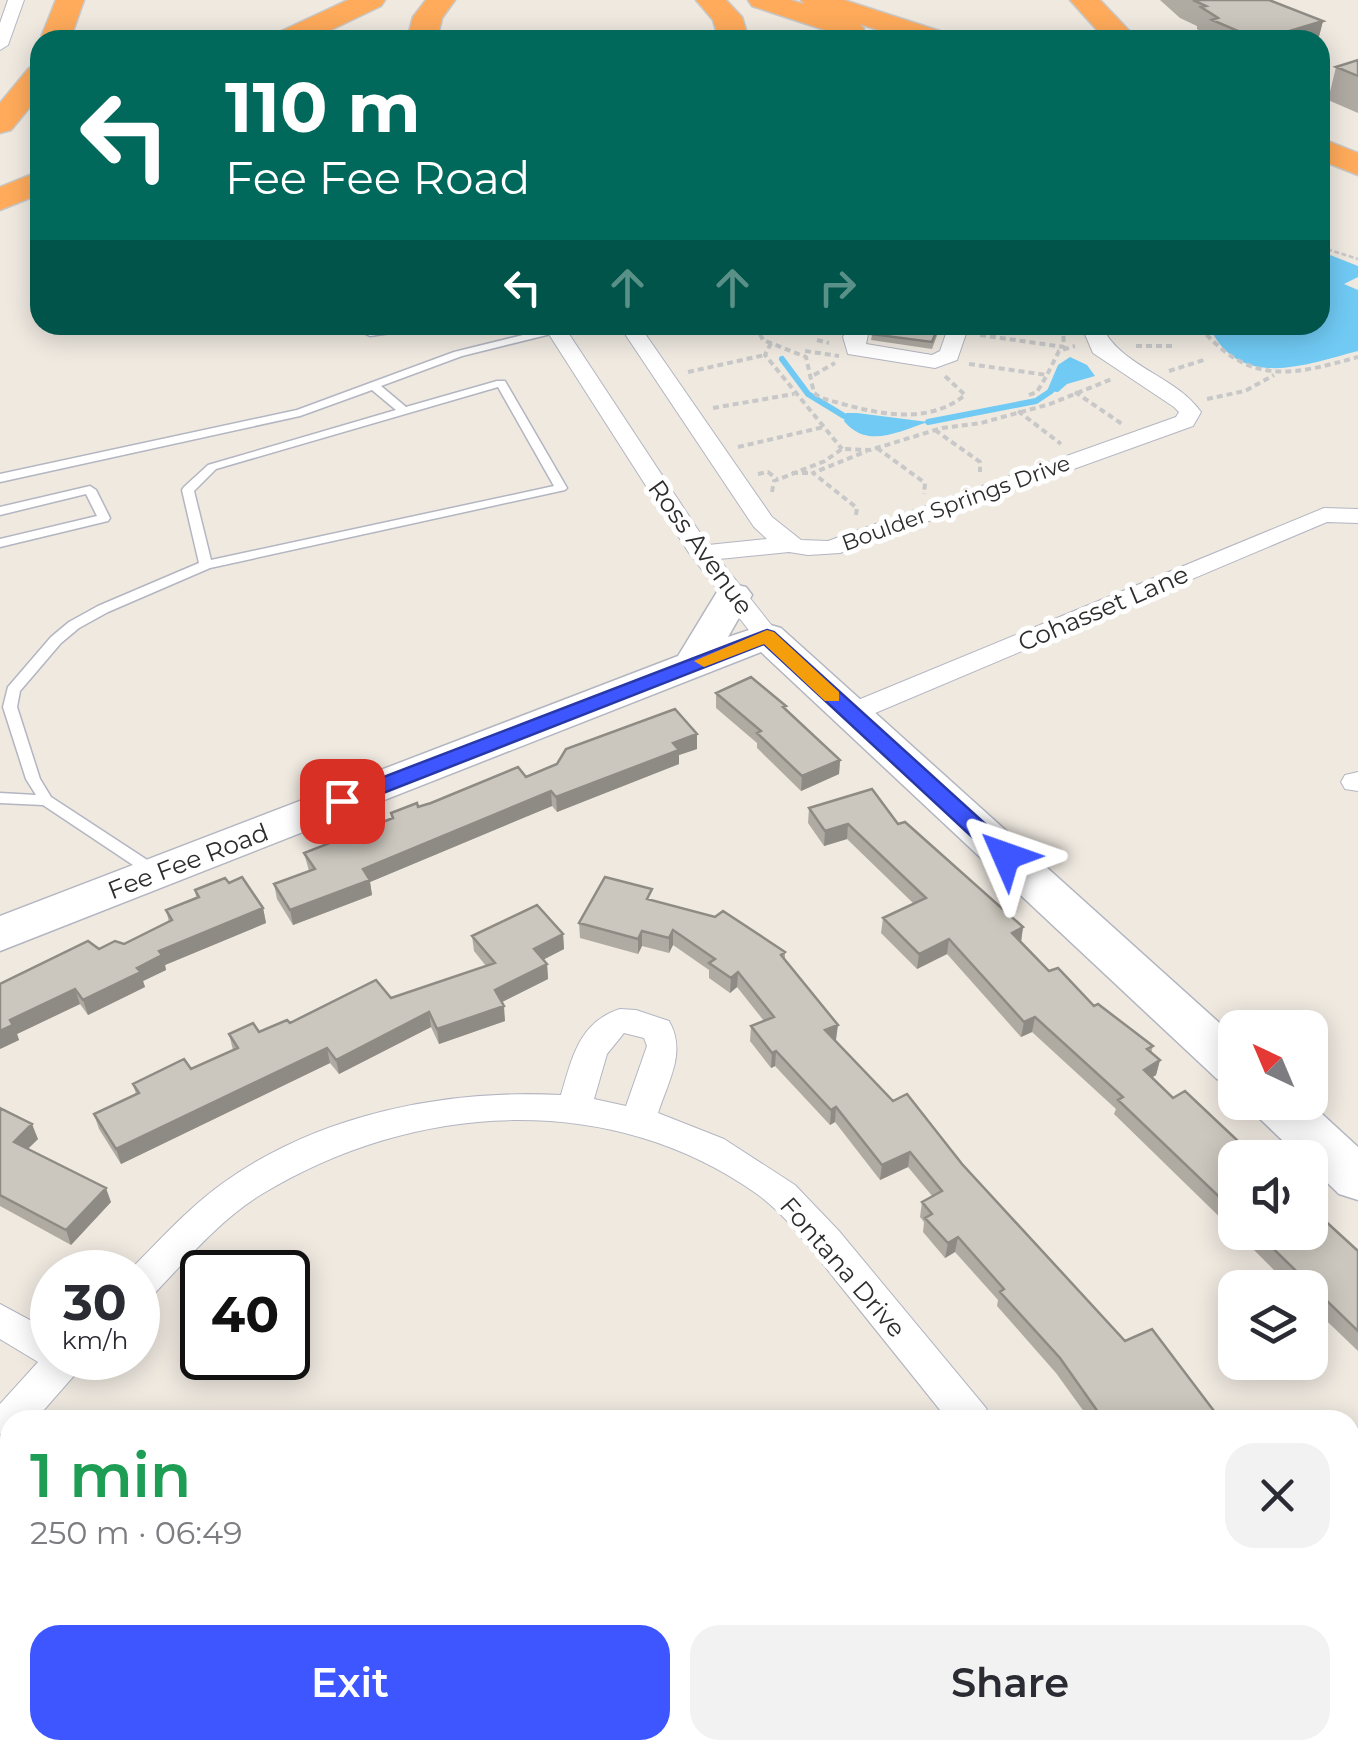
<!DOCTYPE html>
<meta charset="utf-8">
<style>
body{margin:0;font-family:Montserrat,sans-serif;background:#f2f2f3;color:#2b2b33;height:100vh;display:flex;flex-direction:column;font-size:38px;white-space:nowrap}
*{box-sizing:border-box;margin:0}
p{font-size:32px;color:#7c7c81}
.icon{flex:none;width:55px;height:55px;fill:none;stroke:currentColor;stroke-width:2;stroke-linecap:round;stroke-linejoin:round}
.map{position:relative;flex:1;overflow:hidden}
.sheet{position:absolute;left:0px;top:1410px;width:1360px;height:350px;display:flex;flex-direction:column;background:#fff;border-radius:30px 30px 0 0;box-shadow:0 5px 25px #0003}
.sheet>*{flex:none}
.banner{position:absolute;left:30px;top:30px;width:1300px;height:305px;border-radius:30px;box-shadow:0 5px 25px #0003;background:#00695c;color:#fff;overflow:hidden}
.needle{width:65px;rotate:316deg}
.tools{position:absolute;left:1218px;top:1010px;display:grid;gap:20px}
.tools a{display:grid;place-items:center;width:110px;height:110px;border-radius:20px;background:#fff;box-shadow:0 5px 25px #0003;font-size:50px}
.speed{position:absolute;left:30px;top:1250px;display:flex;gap:20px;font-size:50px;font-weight:700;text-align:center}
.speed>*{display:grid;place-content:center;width:130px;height:130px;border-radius:50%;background:#fff;box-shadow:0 5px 25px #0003;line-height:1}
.speed small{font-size:25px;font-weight:400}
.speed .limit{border:5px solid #111;border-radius:15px;background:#fff;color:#111}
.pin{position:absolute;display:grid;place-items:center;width:85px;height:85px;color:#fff;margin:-42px;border-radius:20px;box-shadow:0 5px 15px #0006}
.me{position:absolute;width:110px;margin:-55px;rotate:313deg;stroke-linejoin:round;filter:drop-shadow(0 0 8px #0008)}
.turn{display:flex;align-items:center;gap:35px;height:210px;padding:0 30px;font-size:45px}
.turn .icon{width:130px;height:130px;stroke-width:2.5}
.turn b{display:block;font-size:70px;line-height:85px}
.lanes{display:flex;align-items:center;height:95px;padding:0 30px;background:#0003;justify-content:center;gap:50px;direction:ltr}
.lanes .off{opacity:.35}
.round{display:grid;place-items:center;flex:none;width:105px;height:105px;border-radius:30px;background:#f2f2f3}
.head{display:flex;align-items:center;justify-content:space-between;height:170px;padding:0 30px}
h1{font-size:60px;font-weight:600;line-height:75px;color:#1e9e55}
.cta{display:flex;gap:20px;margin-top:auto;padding:20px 30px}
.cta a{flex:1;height:115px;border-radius:30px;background:#3d56ff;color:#fff;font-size:40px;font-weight:600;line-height:115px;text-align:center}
.cta a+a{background:#f2f2f3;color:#2b2b33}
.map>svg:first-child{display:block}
</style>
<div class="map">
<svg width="1358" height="1760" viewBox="0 0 1358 1760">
<rect width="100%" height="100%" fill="#efe9e0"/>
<path fill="#70caf4" d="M1320 251 1358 266V277L1344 284 1358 290V351C1310 363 1245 390 1213 334L1218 325H1320Z
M1070 357 1087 365 1095 376 1067 384 1058 392 1047 391 1058 365Z
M846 413H857L928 422C897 432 867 449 844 421Z"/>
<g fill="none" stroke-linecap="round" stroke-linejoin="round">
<path stroke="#70caf4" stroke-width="6" d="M782 359 808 394 844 416
M928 422 1036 401 1051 391"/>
<g stroke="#b3b5c1" stroke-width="3">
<path id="lane" d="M348 325H361L371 330 404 325H431L426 328 370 336Z
M555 327 559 328V332L462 356 381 386 406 407 497 381H505L567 488 565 490 210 568 108 612 79 628 61 643 20 691 17 707 40 779 51 797 161 869 163 873 161 877H151L43 805 0 803V793L36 795 26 779 3 707 8 687 51 637 69 622 98 606 199 563 182 490 184 487 208 465 396 410 372 390 300 416 0 482V474L297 410 454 352ZM498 387 554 486 211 560 194 491 216 469Z
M90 486 96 490 110 518 108 521 0 547V539L97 516 86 494 0 515V507Z"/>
</g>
<g stroke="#b3b5c1" stroke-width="2">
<path id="street" d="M8 0H24L8 45 0 50V23Z
M543 325H563L708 545 767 539 754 527 619 325H639L772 517 801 540 828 541 1176 417 1179 412 1174 407 1093 353 1081 325H1101C1120 367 1175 375 1201 412L1193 426 840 553 808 555 789 552 719 559 780 636 767 644 758 642 689 553Z
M850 325H870L866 344 932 355 940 351 949 325H969L957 360 935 368 848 354 843 337Z
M1324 508 1358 509V523L1327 522 861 719H841L837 713 841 707Z
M1358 772V791L1345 789 1341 782 1345 775Z
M620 1009 636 1010 669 1021C687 1052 668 1081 658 1113L724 1139 795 1185 839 1231 986 1408 991 1420H948C910 1372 872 1325 834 1278 811 1249 787 1216 757 1194 609 1089 413 1102 262 1194 219 1220 186 1261 151 1297L138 1301V1272H128C158 1242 188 1208 223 1183 319 1114 445 1089 561 1095 572 1058 579 1022 620 1009ZM624 1033 644 1038 647 1046 626 1106 594 1099 607 1054Z
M0 1304 52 1332V1358H85L79 1370 35 1420H10V1437L0 1434V1404L38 1362 0 1339Z
M401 1750H448L444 1760H397Z
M1222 1750H1270L1274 1760H1226Z"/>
</g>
<g stroke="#b3b5c1" stroke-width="3">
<path id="secondary" d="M733 584 746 587 752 595 728 637 767 624 781 628 1235 1037V1085L1217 1079 761 652 0 951V916L678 656 720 587Z
M1250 1102H1309L1358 1147V1200L1339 1194 1310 1166V1158H1301L1257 1116Z"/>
</g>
<g stroke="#c8c8c8" stroke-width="3">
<path id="highway" d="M56 0H84L70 40H40Z
M348 0H385L381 6 310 40H271L275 34Z
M426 0H455L442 18 437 40H407L413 17Z
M696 0H726L742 17 749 40H719L713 20Z
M748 0H790L804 4 801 0H844L949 34 953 40H908L860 24 864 29 859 35 849 38 752 6Z
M1070 0H1100L1138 40H1106Z
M40 66V95L11 130 0 133V103L29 68Z
M1320 138 1358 153V175L1320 160Z
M40 171V194L0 210V187Z"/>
</g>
<path stroke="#c8c8c8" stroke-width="2.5" stroke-dasharray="5 2.5" stroke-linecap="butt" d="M1320 247 1358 259"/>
<path stroke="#c8c8c8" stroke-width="4" stroke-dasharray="6 4" stroke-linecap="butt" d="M762 325 759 332 763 340 806 357 814 393 821 398C868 411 923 429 965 395L945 376
M1208 325 1206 334C1254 386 1296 374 1358 357
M980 335 1064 347 1063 328
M817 340 829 343
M771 343 765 355 842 449
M1136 346H1175
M805 351 839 356
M969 364 1047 375 1059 351 1075 346
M1169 371 1207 359
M688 372 765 355
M814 375 835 363
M1075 392 1122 424
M1029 395 1037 392 1047 375
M1207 399 1245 391 1274 375
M713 408 794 394
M1018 411 1061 444
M935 430 980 462V472
M738 447 824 427
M877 448 925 483 924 494
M792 473H813
M758 474 768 472 777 479
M772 492 774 481 825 461 842 449 870 450 942 428 981 423 1050 404 1112 379
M856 515 857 508 813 473 867 451"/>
<use href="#lane" fill="#fff" fill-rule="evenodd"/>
<use href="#street" fill="#fff" fill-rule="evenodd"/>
<use href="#secondary" fill="#fff" fill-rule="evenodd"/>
<use href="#highway" fill="#ffab5b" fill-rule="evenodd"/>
</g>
<path fill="#afaba3" d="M1160 0H1269L1323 21 1318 40H1208L1209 38 1197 29V26L1180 18Z
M1358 60V113L1328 100 1336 67Z
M874 325H941L932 349 871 340Z
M716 693 786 710 840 760 839 774 801 791 757 748V743L716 708Z
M697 749 679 755V764L557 812 552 806 370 882 372 895 293 925 277 899 274 884 309 871 304 853 392 818 391 813 526 777 557 764Z
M809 808 898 824 1023 927 1021 942 1049 971 1094 1006 1153 1046 1151 1053 1160 1060 1156 1075 1152 1077 1235 1158V1232L1114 1114 1116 1109 1032 1032 1021 1037 947 954 917 969 881 933 883 918 914 904 847 839 824 846 808 823Z
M229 883 263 908 266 923 165 965 166 970 143 981 145 987 88 1015 80 1004 17 1034 19 1040 0 1049 99 949 124 944 169 922 166 910 196 897 195 890Z
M653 901 785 952V960L836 1040H835L893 1101 962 1164 1125 1341 1214 1411 1211 1420H1090L1056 1373 997 1306 998 1300 955 1252 945 1258 923 1232 924 1222 920 1217 922 1202 933 1197 908 1167 880 1180 835 1122 830 1125 775 1066 771 1068 750 1041 751 1026 764 1021 737 987 730 993 709 978V970L673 945 669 953 642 946 638 954 580 938 579 923Z
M563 934 564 949 544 959 547 964 548 979 502 1002 505 1021 439 1044 431 1027 339 1074 330 1063 121 1164 99 1129 94 1114 136 1094 133 1084 191 1069 233 1050 229 1034 259 1032 290 1023 391 998 486 966 474 951 472 936Z
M0 1108 38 1139 28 1149 111 1202 71 1245 0 1206Z
M1236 1232H1310L1358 1251V1351L1310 1305V1288H1292Z
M1350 1594 1358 1603V1736L1350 1726Z"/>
<path fill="#8e8b85" d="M1323 21 1318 40H1259Z
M697 734V749L679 755V764L557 812 556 797 673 743Z
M840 760 839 774 801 791 802 776Z
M551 791 552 806 370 882 372 895 293 925 290 910 363 869Z
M848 824 847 839 824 846 825 831Z
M263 908 266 923 165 965 166 970 143 981 145 987 88 1015 83 1000 137 968 159 951Z
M1023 927 1021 942 1012 933Z
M673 930V945L669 953V938Z
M642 931V946L638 954V939Z
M563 934 564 949 535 964 534 949Z
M949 939 947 954 917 969 919 954Z
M547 964 548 979 496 1005 495 990Z
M738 972 737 987 730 993 731 978Z
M75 989 80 1004 17 1034 19 1040 0 1049V1031L10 1020Z
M504 1006 505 1021 439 1044 437 1029Z
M429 1012 431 1027 339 1074 336 1060Z
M1035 1017 1032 1032 1021 1037 1024 1022Z
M838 1025 836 1040 824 1045 825 1030Z
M327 1048 330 1063 121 1164 116 1149Z
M776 1051 775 1066 771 1068 772 1053Z
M1160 1060 1156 1075 1140 1085 1144 1070Z
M836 1107 835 1122 830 1125 831 1110Z
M32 1124 38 1139 19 1157 14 1142Z
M910 1152 908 1167 880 1180 882 1165Z
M106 1188 111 1202 71 1245 66 1230Z
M958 1237 955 1252 945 1258 948 1243Z
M1214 1411 1211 1420H1195Z
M289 1750H296L293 1754 295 1760H286Z"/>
<path fill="#cbc7be" stroke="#8e8b85" stroke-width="2.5" d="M1193 0H1269L1323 21 1259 40 1212 20 1218 18 1201 7 1206 6Z
M1358 60V76L1336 67Z
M874 325H939L932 342 871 334Z
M751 677 786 706 783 707 840 760 802 776 757 733 761 731 716 693Z
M675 709 697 734 673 743 679 750 556 797 551 791 363 869 370 880 290 910 274 884 315 869 304 853 393 818 391 813 417 803 418 807 431 803 518 767 526 777 557 764 566 749Z
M872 789 898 824 905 822 1023 927 1012 933 1049 971 1058 968 1094 1006 1098 1004 1153 1046 1147 1049 1160 1060 1144 1070 1173 1098 1185 1091 1256 1158H1235V1212L1118 1100 1123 1097 1035 1017 1024 1022 949 939 919 954 883 918 926 898 848 824 825 831 809 808Z
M242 877 263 908 159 951 162 955 137 968 141 972 83 1000 75 989 10 1020 13 1025 0 1031V984L88 941 99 949 115 941 124 944 172 920 166 910 199 897 195 890 225 878 229 883Z
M605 877 652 889 647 899 715 917 723 911 785 952 781 955 838 1025 825 1030 893 1101 907 1094 962 1164 1125 1341 1152 1329 1214 1411 1195 1420 1103 1419 1060 1358 1000 1292 1004 1289 958 1237 948 1243 925 1218 932 1214 922 1202 942 1191 910 1152 882 1165 836 1107 831 1110 776 1051 772 1053 751 1026 774 1017 738 972 731 978 709 963 715 959 673 930 669 938 642 931 638 939 579 923Z
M537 905 563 934 534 949 547 964 495 990 504 1006 437 1029 429 1012 336 1060 327 1048 116 1149 94 1114 139 1093 133 1084 184 1059 191 1069 238 1048 229 1034 253 1023 259 1032 287 1020 290 1023 376 980 391 998 495 963 472 936Z
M0 1108 32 1124 14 1142 106 1188 66 1230 0 1195Z
M1310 1207 1358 1251V1331L1256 1232H1310Z
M1350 1594 1358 1603V1714L1350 1705Z
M191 1750H291L292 1751 286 1760H184Z
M614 1750H687L685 1760H611Z"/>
<path fill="#3d56ff" stroke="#2838a6" stroke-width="2.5" d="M767 630 774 632 1014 850 1017 856 1014 861H998L764 644 350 806 342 808 331 801 334 796Z"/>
<path fill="#f59e0b" d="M767 630 774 632 839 692V701H825L764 644 704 667 694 661Z"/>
<g text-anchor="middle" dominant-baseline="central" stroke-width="10" stroke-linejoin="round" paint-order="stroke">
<g font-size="22" fill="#2d2d2d" stroke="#fff">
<text transform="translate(956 503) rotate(-20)">Boulder Springs Drive</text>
</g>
<g font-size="25" fill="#2d2d2d" stroke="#fff">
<text transform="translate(701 547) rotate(54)">Ross Avenue</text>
<text transform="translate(1103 608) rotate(-23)">Cohasset Lane</text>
<text transform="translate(188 861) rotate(-21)">Fee Fee Road</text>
<text transform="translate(843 1267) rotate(49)">Fontana Drive</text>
</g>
</g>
</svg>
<div class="tools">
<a><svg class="needle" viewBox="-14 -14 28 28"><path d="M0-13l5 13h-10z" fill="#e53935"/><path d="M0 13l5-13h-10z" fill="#7c7c81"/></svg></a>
<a><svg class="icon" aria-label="sound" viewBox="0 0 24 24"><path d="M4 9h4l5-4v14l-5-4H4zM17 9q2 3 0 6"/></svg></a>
<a><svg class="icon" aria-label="layers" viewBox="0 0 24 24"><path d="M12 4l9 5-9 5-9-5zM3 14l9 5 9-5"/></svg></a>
</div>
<div class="speed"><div>30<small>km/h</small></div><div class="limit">40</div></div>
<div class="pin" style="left:342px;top:801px;background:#d93025"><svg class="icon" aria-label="arrive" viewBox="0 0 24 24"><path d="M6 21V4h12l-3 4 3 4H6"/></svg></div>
<svg class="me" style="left:1006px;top:856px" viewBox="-20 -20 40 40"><path d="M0-17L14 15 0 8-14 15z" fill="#3d56ff" stroke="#fff" stroke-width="4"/></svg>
<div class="banner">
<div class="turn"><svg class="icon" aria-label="left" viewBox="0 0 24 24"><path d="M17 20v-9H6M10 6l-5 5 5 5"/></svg><div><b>110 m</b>Fee Fee Road</div></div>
<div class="lanes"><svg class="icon" aria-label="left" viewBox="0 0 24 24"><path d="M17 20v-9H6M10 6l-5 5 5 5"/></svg><svg class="icon off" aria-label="ahead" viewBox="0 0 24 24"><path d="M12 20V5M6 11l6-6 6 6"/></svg><svg class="icon off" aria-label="ahead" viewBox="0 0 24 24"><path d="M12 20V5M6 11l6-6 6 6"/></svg><svg class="icon off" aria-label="right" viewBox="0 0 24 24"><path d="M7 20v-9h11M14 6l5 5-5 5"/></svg></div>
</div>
<section class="sheet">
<div class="head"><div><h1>1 min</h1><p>250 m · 06:49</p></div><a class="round"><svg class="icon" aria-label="close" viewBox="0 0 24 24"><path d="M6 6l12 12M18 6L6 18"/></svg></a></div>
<div class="cta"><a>Exit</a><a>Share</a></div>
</section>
</div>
